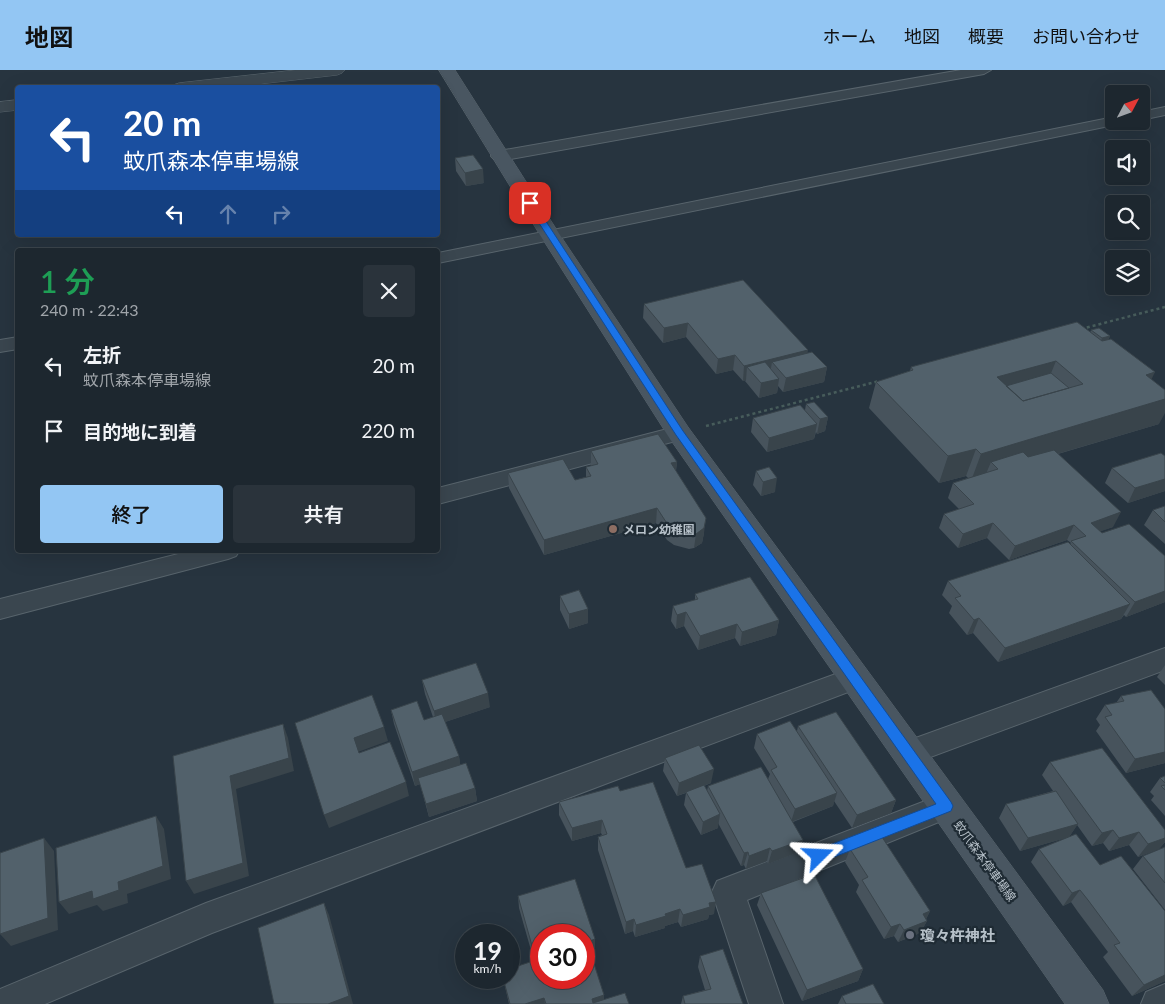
<!DOCTYPE html>
<html lang="ja">
<meta charset="utf-8">
<style>
body{margin:0;font-family:Lato,"Noto Sans JP",sans-serif;background:#2a333b;color:#f1f3f6;height:100vh;display:flex;flex-direction:column;font-size:19px;white-space:nowrap}
*{box-sizing:border-box;margin:0}
p{font-size:16px;color:#a0a5aa}
.icon{flex:none;width:28px;height:28px;fill:none;stroke:currentColor;stroke-width:2;stroke-linecap:round;stroke-linejoin:round}
.map{position:relative;flex:1;overflow:hidden}
.sheet{position:absolute;left:15px;top:178px;width:425px;height:305px;display:flex;flex-direction:column;background:#1d272f;border-radius:5px;box-shadow:0 5px 20px #0002,0 0 0 1px #3b444b}
.sheet>*{flex:none}
.banner{position:absolute;left:15px;top:15px;width:425px;height:152px;border-radius:5px;box-shadow:0 5px 20px #0002,0 0 0 1px #3b444b;background:#1a4fa0;color:#fff;overflow:hidden}
.needle{width:32px;rotate:49deg}
.controls{position:absolute;left:1105px;top:15px;display:grid;gap:10px}
.controls a{display:grid;place-items:center;width:45px;height:45px;border-radius:5px;background:#1d272f;box-shadow:0 5px 20px #0002,0 0 0 1px #3b444b;font-size:25px}
.speed{position:absolute;left:455px;top:854px;display:flex;gap:10px;font-size:25px;font-weight:700;text-align:center}
.speed>*{display:grid;place-content:center;width:65px;height:65px;border-radius:50%;background:#1d272f;box-shadow:0 5px 20px #0002,0 0 0 1px #3b444b;line-height:1}
.speed small{font-size:12px;font-weight:400}
.speed .limit{border:8px solid #d22;background:#fff;color:#111}
.pin{position:absolute;display:grid;place-items:center;width:42px;height:42px;color:#fff;margin:-21px;border-radius:10px;box-shadow:0 2px 8px #0006}
.me{position:absolute;width:55px;margin:-28px;rotate:69deg;stroke-linejoin:round;filter:drop-shadow(0 0 4px #0008)}
.turn{display:flex;align-items:center;gap:18px;height:105px;padding:0 25px;font-size:22px}
.turn .icon{width:65px;height:65px;stroke-width:2.5}
.turn b{display:block;font-size:35px;line-height:42px}
.lanes{display:flex;align-items:center;height:48px;padding:0 25px;background:#0003;justify-content:center;gap:25px;direction:ltr}
.lanes .off{opacity:.35}
.round{display:grid;place-items:center;flex:none;width:52px;height:52px;border-radius:5px;background:#2a333b}
.head{display:flex;align-items:center;justify-content:space-between;height:85px;padding:0 25px}
h1{font-size:30px;font-weight:600;line-height:38px;color:#1e9e55}
.cta{display:flex;gap:10px;margin-top:auto;padding:10px 25px}
.cta a{flex:1;height:58px;border-radius:5px;background:#93c6f3;color:#111;font-size:20px;font-weight:600;line-height:58px;text-align:center}
.cta a+a{background:#2a333b;color:#f1f3f6}
ul{padding:0;list-style:none}
li{display:flex;align-items:center;gap:15px;height:65px;padding:0 25px}
li div{flex:1}
li b{display:block;font-size:19px}
li em{font-style:normal}
header{display:flex;align-items:center;gap:30px;box-sizing:border-box;height:70px;padding:0 25px;background:#93c6f3;color:#111}
header strong{font-size:24px}
nav{display:flex;gap:28px;margin-inline-start:auto;font-size:18px}
.map>svg:first-child{display:block}
</style>
<header>
<strong>地図</strong>
<nav><a>ホーム</a><a>地図</a><a>概要</a><a>お問い合わせ</a></nav>
</header>
<div class="map">
<svg width="1165" height="934" viewBox="0 0 1165 934">
<rect width="100%" height="100%" fill="#27343f"/>
<g fill="none" stroke-linecap="round" stroke-linejoin="round">
<g stroke="#58646c" stroke-width="2">
<path id="minor" d="M961 0H991L984 4 499 91 494 89 491 86 494 83 499 81Z
M1165 37V45L1141 50V42Z
M1114 47V51H1121L1119 54 438 193V183Z
M18 267V279L0 282V270Z
M679 356 687 358 690 363 687 368 438 434V418Z
M194 480H240L236 486 228 489 0 549V529Z
M1165 578V600L909 695 899 692 895 683 899 674Z
M855 597 864 600 868 608 864 616 212 863 45 934H0V919L206 833Z
M946 723 956 727 961 736 956 745 747 830 783 934H749L712 822 717 811Z
M1165 914V934H1141L1146 922Z"/>
</g>
<g stroke="#58646c" stroke-width="1">
<path id="tertiary" d="M296 0H345L342 3 337 5 225 18H171L173 15 179 13Z
M18 30V40L0 42V32Z"/>
</g>
<g stroke="#58646c" stroke-width="1">
<path id="secondary" d="M439 0H455L560 165 688 357 1103 920 1109 934H1065L670 369 540 165Z"/>
</g>
<path stroke="#475c5b" stroke-width="2.5" stroke-dasharray="3 3" stroke-linecap="butt" d="M1081 259 1165 237
M706 356 879 311"/>
<use href="#minor" fill="#3a464f" fill-rule="evenodd"/>
<use href="#tertiary" fill="#3a464f" fill-rule="evenodd"/>
<use href="#secondary" fill="#495661" fill-rule="evenodd"/>
</g>
<path fill="#47535c" d="M455 88 484 113 466 116 456 101Z
M644 234 808 283 827 297 824 312 783 322 778 316 777 323 759 328 745 311 746 310 743 311 733 300 716 304 686 267 663 273 643 248Z
M1091 260 1110 266 1108 270 1152 310 1159 354 1058 384 1113 457 1100 461 1102 463 1165 486V532L1126 547 1124 545 1121 549 998 592 973 563 967 565 949 543 952 536 942 525 948 511 1070 474 1071 473 1067 470 1009 490 987 468 958 478 939 458 944 444 959 439 948 428 953 413 968 408 966 406 939 413 869 338 876 312 910 301 911 297 1090 263Z
M806 334 828 347 825 361 817 364 816 362 814 369 767 382 751 362 753 348 805 340Z
M591 381 677 392 676 401 704 463 702 473 694 478 689 479 674 475 667 470 656 453 544 485 509 418 508 403 575 410 586 407V397L591 396Z
M1165 386V421L1128 433 1105 413 1112 398Z
M756 401 775 422 761 426 753 415Z
M1165 436V474L1144 455 1153 440Z
M695 524 779 550 776 565 740 576 735 568 698 580 684 556 676 559 671 551 673 536 695 530Z
M560 526 588 539V553L569 559 560 540Z
M1165 595V615L1157 607Z
M422 610 490 637 445 652 459 686 460 695 475 718 477 731 429 747 420 714 415 716 394 654 391 640 424 650 433 647 425 624Z
M1121 626 1165 639V693L1126 703 1096 661 1100 655 1096 649 1105 635 1116 633Z
M798 656 896 730 891 743 852 758 834 731 833 736 793 752 799 782 768 794 767 791 746 799 744 795 741 796 718 753V758L701 765 684 735 686 723 677 726 663 701 665 688 711 713 704 716 707 721 708 716 768 709 770 704 754 678 757 664 797 661Z
M1050 692 1165 760V772L1159 779 1138 787 1129 775 1109 781 1103 773 1092 776 1077 755 1069 767 1165 911 1132 926 1103 887 1108 882 1078 842 1071 832 1063 836 1031 792 1039 779 1069 767 1020 781 999 748 1006 734 1053 721 1042 705Z
M1165 706V746L1151 730 1154 726 1150 722 1160 708Z
M620 721 686 798 714 844 709 845 708 849 681 857 678 852 665 856V858L635 867 633 861 625 864 598 780V767L602 765 601 763 572 771 559 745V732Z
M1165 777V840L1133 799 1143 786Z
M850 779 930 841 926 849 927 851 920 863 898 872 894 866 884 869 856 822 859 815 845 792Z
M761 823 863 899 858 911 802 931 757 835Z
M518 826 595 881 590 882 604 930 629 934H509L503 908H509L534 891 519 838Z
M700 886 743 934H681L683 926 705 920 698 897Z
M842 926 884 934H838Z"/>
<path fill="#39444b" d="M483 99 484 113 466 116 465 103Z
M688 253 686 267 663 273 664 258Z
M1110 266 1103 280 1096 283 1102 268Z
M808 280 806 295 772 292 770 304 747 297 746 310 743 311 744 296Z
M735 285 733 300 716 304 718 289Z
M1056 291 1045 318 1003 329 997 307Z
M827 297 824 312 783 322 786 308Z
M1155 302 1142 329 1146 305Z
M779 309 777 323 759 328 761 313Z
M1165 329V343L1159 354 1013 397 998 399 991 392 985 406 971 411 981 384 1024 371Z
M828 347 825 361 817 364 820 349Z
M817 354 814 369 767 382 769 368Z
M976 379 966 406 939 413 948 386Z
M677 392 675 406 671 393Z
M777 408 775 422 761 426 763 412Z
M1165 409V421L1128 433 1135 418Z
M657 438 656 453 544 485V470Z
M1121 442 1113 457 1085 467 1091 453Z
M706 448 704 463 702 473 694 478 696 464Z
M993 453 987 468 958 478 963 464Z
M1074 455 1067 470 1009 490 1015 476Z
M1165 521V532L1126 547 1135 532Z
M1130 534 1121 549 998 592 1005 578Z
M588 539V553L569 559V544Z
M686 542 684 556 676 559 677 545Z
M979 548 973 563 967 565 974 550Z
M779 550 776 565 740 576 742 562Z
M737 554 735 568 698 580 700 566Z
M488 623 490 637 436 655 434 641Z
M283 654 288 668 294 701 236 719 249 806 194 824 186 811 230 706Z
M384 657 388 671 358 682 354 668Z
M1165 682V693L1126 703 1135 689Z
M459 686 461 700 418 708 420 714 415 716 412 702Z
M714 699 711 713 677 726 679 713Z
M406 712 409 726 329 758 324 745Z
M475 718 477 731 429 747 426 734Z
M837 723 833 736 791 752 795 739Z
M896 730 891 743 852 758 857 745Z
M720 744 718 758 701 765 703 752Z
M156 746 164 759 171 809 127 824 128 833 103 841 97 835 69 844 59 832 118 812Z
M602 750 601 763 572 771V758Z
M1078 754 1069 767 1020 781 1028 768Z
M1113 760 1103 773 1092 776 1102 763Z
M1139 762 1129 775 1109 781 1119 768Z
M44 768 54 781 58 860 11 876 0 864Z
M1165 768V772L1159 779 1138 787 1148 774Z
M803 770 799 782 768 794 772 781Z
M770 778 767 791 746 799 749 786Z
M748 782 744 795 741 796 744 783Z
M1080 820 1071 832 1063 836 1072 823Z
M716 832 714 844 709 845 708 849 681 857 683 845 709 833Z
M324 833 329 845 353 934H328Z
M680 839 678 852 665 856V858L635 867 636 855 665 844Z
M930 841 925 851H927L920 863 898 872 904 860 923 844Z
M634 849 633 861 625 864 626 852Z
M900 854 894 866 884 869 891 857Z
M595 869V881L587 884V872Z
M863 899 858 911 802 931 807 920Z
M1165 905V911L1132 926 1144 915Z
M604 925V934H592V929Z
M544 928 545 934H525Z"/>
<path fill="#52616b" stroke="#39444b" fill-rule="evenodd" d="M473 85 483 99 465 103 455 88Z
M743 210 808 280 744 296 735 285 718 289 688 253 664 258 644 234Z
M1077 252 1102 271 1111 269 1155 302 1146 305 1165 320V329L1024 371 981 384 976 379 948 386 876 312 913 300 911 297ZM1056 291 1083 314 1023 331 997 307Z
M1099 258 1110 266 1102 268 1091 260Z
M812 282 827 297 786 308 772 292Z
M765 292 779 309 761 313 747 297Z
M1051 303 1069 318 1023 331 1006 316Z
M814 332 828 347 820 349 806 334Z
M800 335 817 354 769 368 753 348Z
M658 364 677 392 671 393 706 448 704 458 696 464H690L675 461 668 455 657 438 544 470 508 403 563 389 575 410 591 406 586 397 598 394 591 381Z
M1054 380 1121 442 1091 453 1102 463 1129 454 1165 486V521L1135 532 1071 471 1086 466 1074 455 1015 476 993 453 963 464 944 444 974 434 953 413 998 399 991 392 1023 382 1028 387Z
M1161 383 1165 386V409L1135 418 1112 398Z
M769 397 777 408 763 412 756 401Z
M1165 436V452L1153 440Z
M1068 472 1130 534 1005 578 979 548 974 550 955 528 961 526 948 511Z
M750 507 779 550 742 562 737 554 700 566 686 542 677 545 673 536 698 529 695 524Z
M579 520 588 539 569 544 560 526Z
M476 593 488 623 434 641 422 610Z
M1151 620 1165 639V682L1135 689 1105 647 1112 645 1105 635 1124 631 1121 626Z
M372 625 384 657 354 668 359 683 390 672 406 712 324 745 295 653Z
M417 631 424 650 442 644 459 686 412 702 391 640Z
M836 642 896 730 857 745 798 656Z
M790 651 837 723 795 739 771 700 777 697 757 664Z
M283 654 289 688 230 706 243 793 186 811 173 686Z
M699 675 714 699 679 713 665 688Z
M1102 678 1165 760V768L1148 774 1139 762 1119 768 1113 760 1102 763 1050 692Z
M466 693 475 718 426 734 418 708Z
M761 697 803 770 772 781 770 778 749 786 748 782 744 783 708 716Z
M1165 706V713L1160 708Z
M653 712 686 798 702 794 716 832 709 833 710 837 683 845 680 839 665 844 666 846 636 855 634 849 626 852 598 767 607 764 602 750 572 758 559 732 618 716 620 721Z
M704 715 720 744 703 752 686 722Z
M1165 715V720L1161 716Z
M1056 721 1078 754 1028 768 1006 734Z
M156 746 163 796 118 812 119 820 93 829 92 821 59 832 56 778Z
M1076 764 1100 795 1121 786 1165 841V905L1144 915 1114 875 1120 873 1088 830 1080 820 1072 823 1039 779Z
M882 767 930 841 923 844 927 851 904 860 900 854 891 857 862 810 868 807 850 779Z
M44 768 48 848 0 864V783Z
M1165 777V813L1143 786Z
M814 804 863 899 807 920 761 823Z
M575 809 595 869 587 872 604 925 592 929 593 933 625 923 629 934H546L544 928 525 934H510L503 908H509V899L536 890 518 826ZM541 865H584V908H541Z
M324 833 349 926 328 934H274L258 858Z
M723 879 743 934H685L683 926 711 919 700 886Z
M873 914 884 934H846L842 926Z"/>
<path fill="#1a73e8" stroke="#114b97" d="M527 132 534 133 683 361 951 732 953 736 951 741 819 793 814 791 811 786 814 781 936 734 676 365 526 133Z"/>
<circle fill="#8d6e63" stroke="#1f2b34" stroke-width="2" cx="613" cy="459" r="5"/>
<circle fill="#6b7280" stroke="#1f2b34" stroke-width="2" cx="910" cy="865" r="5"/>
<g text-anchor="middle" dominant-baseline="central" stroke-width="4.5" stroke-linejoin="round" paint-order="stroke">
<g font-size="12" font-weight="bold" fill="#b7c1c9" stroke="#1f2b34" text-anchor="start">
<text x="623" y="459">メロン幼稚園</text>
</g>
<g font-size="12" fill="#b7c1c9" stroke="#1f2b34">
<text transform="translate(985 791) rotate(54)">蚊爪森本停車場線</text>
</g>
<g font-size="15" font-weight="bold" fill="#b7c1c9" stroke="#1f2b34" text-anchor="start">
<text x="920" y="865">瓊々杵神社</text>
</g>
</g>
</svg>
<div class="controls">
<a><svg class="needle" viewBox="-14 -14 28 28"><path d="M0-13l5 13h-10z" fill="#e53935"/><path d="M0 13l5-13h-10z" fill="#a0a5aa"/></svg></a>
<a><svg class="icon" aria-label="sound" viewBox="0 0 24 24"><path d="M4 9h4l5-4v14l-5-4H4zM17 9q2 3 0 6"/></svg></a>
<a><svg class="icon" aria-label="search" viewBox="0 0 24 24"><circle cx="10" cy="10" r="6"/><path d="M15 15l6 6"/></svg></a>
<a><svg class="icon" aria-label="layers" viewBox="0 0 24 24"><path d="M12 4l9 5-9 5-9-5zM3 14l9 5 9-5"/></svg></a>
</div>
<div class="speed"><div>19<small>km/h</small></div><div class="limit">30</div></div>
<div class="pin" style="left:530px;top:133px;background:#d93025"><svg class="icon" aria-label="arrive" viewBox="0 0 24 24"><path d="M6 21V4h12l-3 4 3 4H6"/></svg></div>
<svg class="me" style="left:819px;top:786px" viewBox="-20 -20 40 40"><path d="M0-17L14 15 0 8-14 15z" fill="#1a73e8" stroke="#fff" stroke-width="4"/></svg>
<div class="banner">
<div class="turn"><svg class="icon" aria-label="left" viewBox="0 0 24 24"><path d="M17 20v-9H6M10 6l-5 5 5 5"/></svg><div><b>20 m</b>蚊爪森本停車場線</div></div>
<div class="lanes"><svg class="icon" aria-label="left" viewBox="0 0 24 24"><path d="M17 20v-9H6M10 6l-5 5 5 5"/></svg><svg class="icon off" aria-label="ahead" viewBox="0 0 24 24"><path d="M12 20V5M6 11l6-6 6 6"/></svg><svg class="icon off" aria-label="right" viewBox="0 0 24 24"><path d="M7 20v-9h11M14 6l5 5-5 5"/></svg></div>
</div>
<section class="sheet">
<div class="head"><div><h1>1 分</h1><p>240 m · 22:43</p></div><a class="round"><svg class="icon" aria-label="close" viewBox="0 0 24 24"><path d="M6 6l12 12M18 6L6 18"/></svg></a></div>
<ul>
<li><svg class="icon" aria-label="left" viewBox="0 0 24 24"><path d="M17 20v-9H6M10 6l-5 5 5 5"/></svg><div><b>左折</b><p>蚊爪森本停車場線</p></div><em>20 m</em></li>
<li><svg class="icon" aria-label="arrive" viewBox="0 0 24 24"><path d="M6 21V4h12l-3 4 3 4H6"/></svg><div><b>目的地に到着</b></div><em>220 m</em></li>
</ul>
<div class="cta"><a>終了</a><a>共有</a></div>
</section>
</div>
